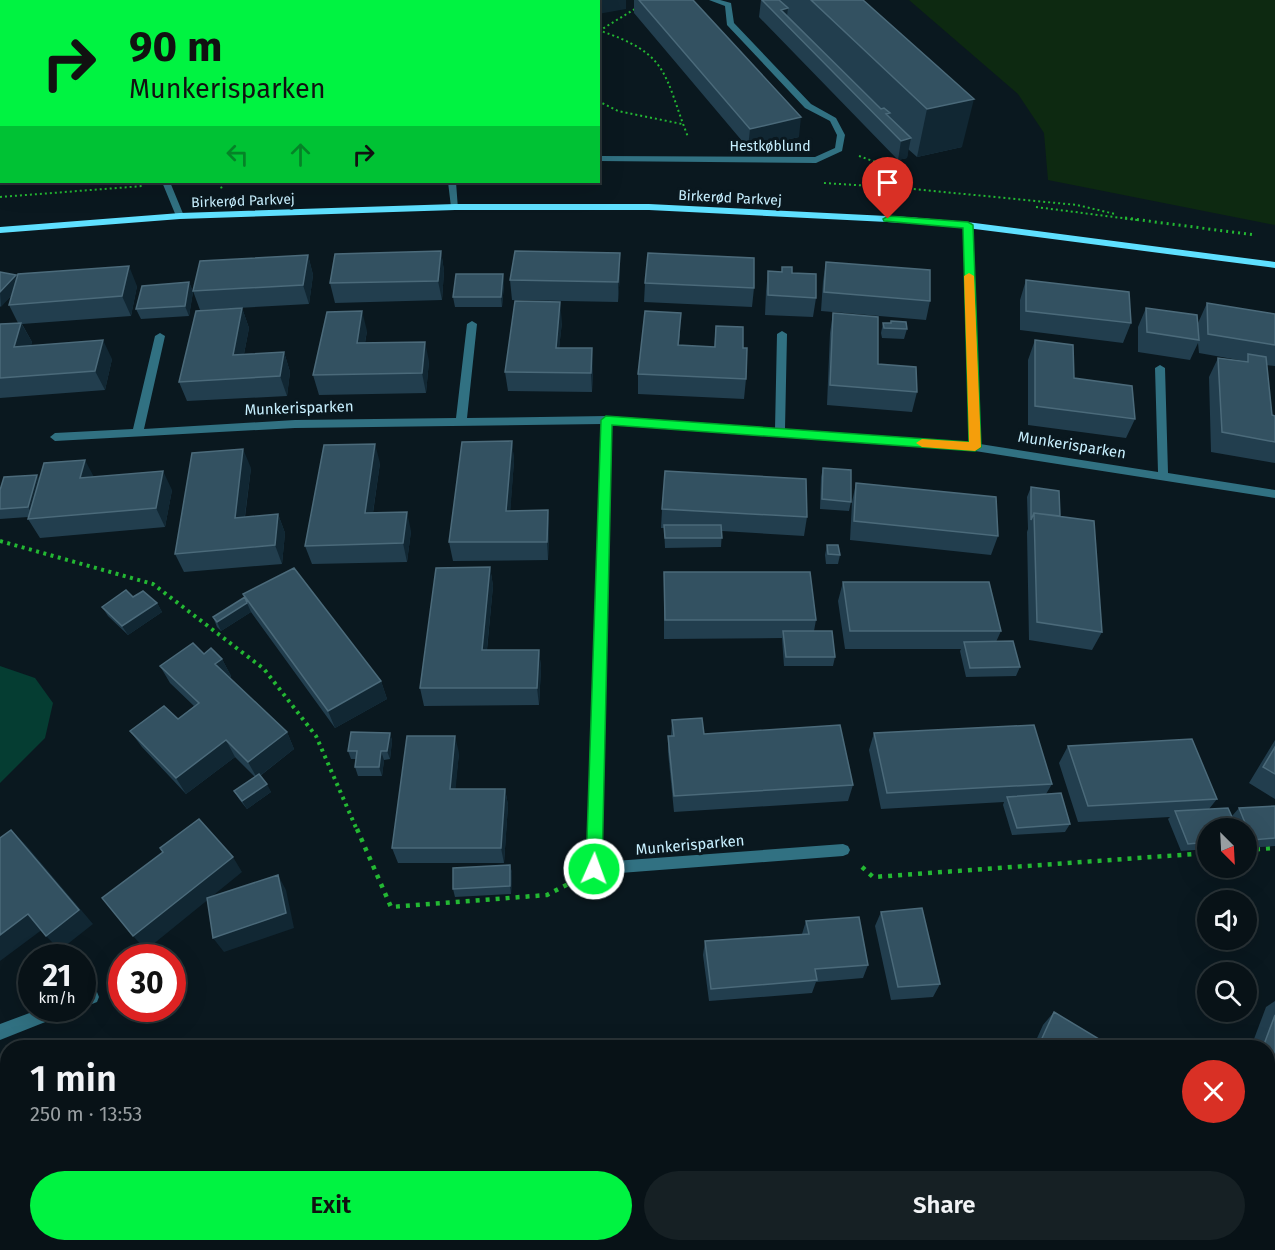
<!DOCTYPE html>
<meta charset="utf-8">
<style>
body{margin:0;font-family:"Fira Sans",sans-serif;background:#162024;color:#f1f3f6;height:100vh;display:flex;flex-direction:column;font-size:22px;white-space:nowrap}
*{box-sizing:border-box;margin:0}
p{font-size:20px;color:#989ea1}
.icon{flex:none;width:33px;height:33px;fill:none;stroke:currentColor;stroke-width:2;stroke-linecap:round;stroke-linejoin:round}
.map{position:relative;flex:1;overflow:hidden}
.sheet{position:absolute;left:0px;top:1040px;width:1275px;height:212px;display:flex;flex-direction:column;background:#081217;border-radius:24px 24px 0 0;box-shadow:0 6px 24px #0002,0 0 0 2px #293236}
.sheet>*{flex:none}
.top-card{position:absolute;left:0px;top:0px;width:600px;height:183px;box-shadow:0 6px 24px #0002,0 0 0 2px #293236;background:#00f341;color:#111;overflow:hidden}
.needle{width:39px;rotate:156deg}
.controls{position:absolute;left:1197px;top:818px;display:grid;gap:12px}
.controls a{display:grid;place-items:center;width:60px;height:60px;border-radius:50%;background:#081217;box-shadow:0 6px 24px #0002,0 0 0 2px #293236;font-size:30px}
.speed{position:absolute;left:18px;top:944px;display:flex;gap:12px;font-size:30px;font-weight:700;text-align:center}
.speed>*{display:grid;place-content:center;width:78px;height:78px;border-radius:50%;background:#081217;box-shadow:0 6px 24px #0002,0 0 0 2px #293236;line-height:1}
.speed small{font-size:15px;font-weight:400}
.speed .limit{border:9px solid #d22;background:#fff;color:#111}
.pin{position:absolute;display:grid;place-items:center;width:51px;height:51px;color:#fff;margin:-62px -26px;border-radius:50% 50% 50% 0;rotate:-45deg;box-shadow:0 0 6px #0007}
.pin .icon{rotate:45deg}
.me{position:absolute;width:66px;margin:-33px;rotate:2deg;stroke-linejoin:round;filter:drop-shadow(0 0 4px #0008)}
.turn{display:flex;align-items:center;gap:21px;height:126px;padding:0 30px;font-size:27px}
.turn .icon{width:78px;height:78px;stroke-width:2.5}
.turn b{display:block;font-size:42px;line-height:51px}
.lanes{display:flex;align-items:center;height:57px;padding:0 30px;background:#0003;justify-content:center;gap:30px;direction:ltr}
.lanes .off{opacity:.35}
.round{display:grid;place-items:center;flex:none;width:63px;height:63px;border-radius:32px;background:#162024}
.overview{display:flex;align-items:center;justify-content:space-between;height:102px;padding:0 30px}
h1{font-size:36px;font-weight:600;line-height:45px}
.primary-button{display:flex;gap:12px;margin-top:auto;padding:12px 30px}
.primary-button a{flex:1;height:69px;border-radius:36px;background:#00f341;color:#111;font-size:24px;font-weight:600;line-height:69px;text-align:center}
.primary-button a+a{background:#162024;color:#f1f3f6}
.map>svg:first-child{display:block}
</style>
<div class="map">
<svg width="1275" height="1250" viewBox="0 0 1275 1250">
<rect width="100%" height="100%" fill="#0a181f"/>
<path fill="#0d2911" d="M909 0H1275V225L1048 180 1044 133 1018 94Z"/>
<path fill="#053d32" d="M0 666 35 678 53 703 45 738 0 783Z"/>
<g fill="none" stroke-linecap="round" stroke-linejoin="round">
<path stroke="#23b833" stroke-width="2" stroke-dasharray="2 3" stroke-linecap="butt" d="M598 30C670 54 663 73 688 137
M599 31 638 7
M598 101 618 111 682 124
M859 156 892 168 903 188V198
M219 182 222 189
M387 182H408
M193 183 213 182
M824 183 903 188 1077 205 1115 214
M0 197 143 186
M1036 207 1137 220"/>
<path stroke="#23b833" stroke-width="3" stroke-dasharray="2 4" stroke-linecap="butt" d="M1125 218 1255 235"/>
<path stroke="#23b833" stroke-width="4" stroke-dasharray="3 4.5" stroke-linecap="butt" d="M0 541 153 584 264 669 316 736 357 830"/>
<path stroke="#23b833" stroke-width="4.5" stroke-dasharray="4 6" stroke-linecap="butt" d="M357 829 391 907 547 895 572 882
M1246 850 1275 848
M862 867 873 877 1208 853"/>
<path fill="#317182" fill-rule="evenodd" d="M96 0H104V2H96Z
M351 0H359L360 2H352Z
M709 0H720L731 3 734 23 811 104 836 118 845 135 842 151 816 163 598 161V156L815 157 835 148 837 135 830 121 805 108 727 25 725 6Z
M162 182H170L184 216 183 218 176 216Z
M448 182H456L458 209 451 207Z
M967 222 971 225 980 444 1158 472 1155 368 1160 365 1165 368 1168 473 1275 490V498L975 451 612 424 601 862 843 844 848 846 850 850 848 854 843 856 594 875 589 874 587 869 602 424 295 428 55 441 50 437 55 433 133 429 155 336 160 333 165 336 144 429 295 420 456 418 467 324 472 321 477 324 467 418 607 416 775 429 777 334 782 331 787 334 785 429 970 443 963 225Z
M92 990 97 992 99 997 97 1002 82 1008H81H82V993Z
M43 1008H71L68 1013 0 1040V1024Z
M1222 1244H1238L1236 1250H1220Z"/>
<path fill="#5fe0ff" fill-rule="evenodd" d="M455 204H649L907 217 967 222 1275 262V268L967 228 907 223 649 210H455L180 219 0 233V227L180 213Z"/>
</g>
<path fill="#223e4e" d="M566 0H626V9L598 2H567Z
M634 0H693L799 137 748 148 634 13Z
M761 0H863L962 147 917 157 908 149 907 158 898 160 759 17Z
M441 251 444 271 442 300 335 303 330 283Z
M620 253V273L618 302 512 300 510 280Z
M308 255 313 275 309 304 200 310 193 291Z
M826 262 930 301 926 320 821 311 823 281Z
M768 271 792 273 816 298 813 317 765 315 766 291Z
M0 272 16 275 17 278 137 286 131 316 22 324 32 342 31 345 112 359 105 390 0 398V324L18 323 9 305 12 295 0 307Z
M503 274 504 284 502 307H455L453 297Z
M1026 280 1131 323 1123 343 1020 330V300Z
M189 282 193 292 189 316 141 319 136 309Z
M645 283 754 288 752 307 644 302Z
M1207 303 1275 314V366L1266 365 1272 415 1275 416V463L1211 452 1209 377 1218 358 1244 361 1199 353 1198 343 1190 360 1138 352V327L1146 308 1198 323Z
M242 308 249 328 244 354 284 352 290 372 287 396 187 401 179 382Z
M833 313 878 364 917 392 912 412 827 405 830 333Z
M891 321 907 329 904 339 882 338 881 333 883 323H890Z
M562 322 559 348 593 368 592 392 508 391 505 372Z
M716 326 743 348 746 379 744 399 638 394V374L680 333 679 345 714 347Z
M367 331 365 343 429 361 426 393 319 395 313 375Z
M1035 340 1074 378 1135 419 1126 438 1028 425V360Z
M512 441 514 461 510 511 548 510 549 529 548 560 453 561 449 542Z
M380 463 373 513 411 531 407 562 312 564 305 546Z
M251 468 245 517 278 514 285 533 282 564 184 572 175 554Z
M823 468 851 502 849 511 820 509 821 477Z
M94 477 172 490 165 527 40 538 28 519V517L0 519V490L40 479Z
M856 483 998 536 991 555 850 540 852 502Z
M1031 487 1060 516 1102 632 1092 650 1029 640 1027 532 1028 529 1027 497Z
M662 509 807 517 804 536 722 531 721 547 665 548 664 528H661Z
M827 545 840 555 838 564H826L825 555Z
M490 567 493 586 487 650H539L541 668 539 705 424 706 420 688Z
M664 572 816 620 814 631 835 657 833 666H784L782 638 664 639Z
M843 582 1001 631 996 642 1020 667 1016 676 966 677 960 651 961 649H845L838 601Z
M243 594 381 681 387 699 335 728 251 612 221 631 217 627 213 617 245 597Z
M133 597 157 603 162 612 128 635 108 616 102 607Z
M204 654 222 659 231 676 230 678 287 732 294 749 260 776 271 792 247 809 239 799 234 791 255 777 235 757 186 794 142 747 130 731 178 719 194 706 170 683 160 666Z
M672 720 704 734 853 785 848 801 674 812 668 752V736H671Z
M390 733 392 741 390 759 384 760 382 776H358L355 767 356 759H351L348 751Z
M874 733 1052 784 1046 794 1070 824 1065 832 1012 835 1003 805 1004 802 881 809 869 750Z
M1275 740V799L1249 783Z
M1068 746 1217 799 1209 809 1232 816 1239 808 1275 806V846L1246 848V828H1208V849L1181 851 1168 819 1170 817 1078 822 1059 763Z
M459 753 455 789H505L508 805 504 863H398L392 848Z
M510 865 512 873 511 894 455 897 453 889Z
M881 912 940 984 933 997 891 1000 875 926Z
M806 921 868 965 863 978 816 982 812 993 709 1001 703 955 705 941 802 934Z
M1275 1001V1107L1268 1130V1047H1251L1266 1007Z
M1054 1012 1102 1047H1033L1043 1025Z"/>
<path fill="#112733" d="M143 0H152V2H143Z
M579 0H626V9L598 14V2H579Z
M788 8 786 24 781 10Z
M974 99 962 147 917 157 927 109Z
M801 117 799 137 748 148 750 129Z
M0 130H2V182H8L0 183Z
M911 138 907 158 898 160 901 141Z
M441 251 444 271 442 300 438 281Z
M620 253V273L618 302V282Z
M308 255 313 275 309 304 303 285Z
M129 266 137 286 131 316 122 296Z
M503 274 504 284 502 307 501 297Z
M16 275 21 285 1 307 0 292Z
M189 282 193 292 189 316 185 306Z
M560 302 562 322 557 367 556 348Z
M242 308 249 328 240 374 233 355Z
M362 311 367 331 361 363 357 343Z
M21 323 32 342 25 366 14 347Z
M103 340 112 359 105 390 95 371Z
M425 342 429 361 426 393 422 373Z
M592 348 593 368 592 392 591 373Z
M284 352 290 372 287 396 280 376Z
M512 441 514 461 509 530 506 511Z
M375 444 380 463 370 532 365 513Z
M243 449 251 468 242 537 235 518Z
M85 460 95 479 80 478Z
M163 471 172 490 165 527 156 508Z
M37 475 43 484 34 517 28 507Z
M548 510 549 529 548 560 547 542Z
M407 512 411 531 407 562 403 543Z
M278 514 285 533 282 564 275 545Z
M490 567 493 586 485 668 482 650Z
M157 603 162 612 128 635 122 626Z
M247 603 251 612 221 631 217 622Z
M539 650 541 668 539 705 537 688Z
M222 659 231 676 224 682 215 664Z
M381 681 387 699 335 728 328 711Z
M287 732 294 749 257 778 248 762Z
M390 733 392 741 390 759 387 751Z
M455 736 459 753 454 806 450 789Z
M226 740 235 757 186 794 176 778Z
M381 751 384 760 382 776 379 767Z
M267 784 271 792 247 809 242 801Z
M505 789 508 805 504 863 501 848Z
M11 830 26 845 93 924 60 950 46 936Z
M233 857 242 872 146 950 133 936Z
M510 865 512 873 511 894 510 886Z
M278 875 286 890 294 928 224 952 213 938Z
M28 914 43 929 0 961V935Z
M2 1236 8 1238V1244H20V1250H3Z
M238 1244H248L249 1250H239Z
M421 1244H426L427 1250H423Z"/>
<path fill="#335161" stroke="#4b6a7a" stroke-width="1.5" d="M152 0H213L214 2H152Z
M639 0H693L801 117 750 129Z
M762 0H779L788 8 781 10 881 109 884 108 890 113 886 114 911 138 901 141Z
M811 0H863L974 99 927 109Z
M0 103H2V130H0Z
M441 251 438 281 330 283 335 254Z
M515 251 620 253 618 282 510 280Z
M648 253 754 258V288L645 283Z
M308 255 303 285 193 291 200 261Z
M826 262 930 270V301L824 292Z
M129 266 122 296 9 305 18 274Z
M782 267H792V273L816 274V298L768 295V271L782 272Z
M0 272 16 275 0 292Z
M456 274H503L501 297H453Z
M1026 280 1129 292 1131 323 1026 311Z
M189 282 185 306 136 309 142 286Z
M515 301 560 302 556 348H592L591 373 505 372Z
M1207 303 1275 314V345L1208 334Z
M242 308 233 355 284 352 280 376 179 382 196 311Z
M1146 308 1197 315 1199 340 1147 332Z
M362 311 357 343 425 342 422 373 313 375 327 312Z
M645 311 681 313 678 345 715 347 716 326 743 327V348H747L746 379 638 374Z
M833 313 878 317V364L916 367 917 392 830 385Z
M891 321 906 322 907 329 884 328 883 323H891Z
M21 323 14 347 103 340 95 371 0 378V324Z
M1035 340 1073 345 1074 378 1132 386 1135 419 1035 406Z
M1248 354 1266 357 1272 415 1275 416V442L1222 432 1218 358 1248 362Z
M512 441 506 511 548 510 547 542H449L462 442Z
M375 444 365 513 407 512 403 543 305 546 324 445Z
M243 449 235 518 278 514 275 545 175 554 192 453Z
M85 460 80 478 163 471 156 508 28 519 44 463Z
M823 468 851 470V502L822 499Z
M665 471 806 479 807 517 662 509Z
M37 475 28 507 0 509V490L4 477Z
M856 483 996 497 998 536 854 521Z
M1031 487 1059 491 1060 516 1034 513 1031 520Z
M1034 513 1094 521 1102 632 1037 622Z
M664 525H721L722 538H665Z
M827 545H838L840 555 828 554Z
M490 567 482 650H539L537 688H420L436 568Z
M294 568 381 681 328 711 243 594Z
M664 572H810L816 620H665Z
M843 582H989L1001 631H850Z
M126 590 133 597 143 591 157 603 122 626 102 607Z
M245 597 247 603 217 622 213 617Z
M783 631H832L835 657H786Z
M1013 641 1020 667 970 668 964 642Z
M193 643 204 654 211 648 222 659 215 664 287 732 248 762 226 740 176 778 130 731 164 706 178 719 199 703 160 666Z
M702 718 704 734 840 725 853 785 674 796 668 736H674L672 720Z
M1034 725 1052 784 887 793 874 733Z
M351 732 390 733 387 751H381L379 767H355L357 751H348Z
M407 736H455L450 789H505L501 848H392Z
M1192 739 1217 799 1088 806 1068 746Z
M1275 747V774L1263 767Z
M259 774 267 784 242 801 234 791Z
M1061 793 1070 824 1017 828 1007 797Z
M1275 806V838L1252 840 1239 808Z
M1228 808 1237 828H1208V842L1188 844 1175 811Z
M199 819 233 857 133 936 102 898 163 852 160 848Z
M11 830 79 910 46 936 28 914 0 935V838Z
M510 865V886L453 889V868Z
M278 875 286 913 213 938 207 898Z
M922 908 940 984 898 987 881 912Z
M859 917 868 965 815 969 817 980 711 989 705 941 809 934 806 921Z
M1054 1012 1104 1042 1102 1047H1043L1039 1045Z
M1275 1015V1064L1268 1060V1047H1263Z
M1268 1070 1275 1074V1107L1268 1130Z
M2 1236 3 1250H0V1237Z
M155 1244H238L239 1250H156Z
M324 1244H421L423 1250H326Z
M723 1244H796L792 1250H719Z"/>
<path fill="#00f341" stroke="#009e2a" stroke-width="1.5" d="M888 216 968 222 973 225 981 447 975 451 612 425 602 869 599 875 594 877 588 875 586 869 601 420 606 416 969 442 963 228 884 221 883 219Z"/>
<path fill="#f59e0b" d="M969 273 974 276 981 447 975 451 922 447 916 443 922 439 969 442 964 276Z"/>
<g text-anchor="middle" dominant-baseline="central" stroke-width="6" stroke-linejoin="round" paint-order="stroke">
<g font-size="14" fill="#c8f0ff" stroke="#0a181f">
<text x="770" y="146">Hestkøblund</text>
<text transform="translate(730 198) rotate(3)">Birkerød Parkvej</text>
<text transform="translate(243 201) rotate(-2)">Birkerød Parkvej</text>
</g>
<g font-size="15" fill="#c8f0ff" stroke="#0a181f">
<text transform="translate(299 408) rotate(-2)">Munkerisparken</text>
<text transform="translate(1072 445) rotate(9)">Munkerisparken</text>
<text transform="translate(690 845) rotate(-5)">Munkerisparken</text>
</g>
</g>
</svg>
<div class="controls">
<a><svg class="needle" viewBox="-14 -14 28 28"><path d="M0-13l5 13h-10z" fill="#e53935"/><path d="M0 13l5-13h-10z" fill="#989ea1"/></svg></a>
<a><svg class="icon" aria-label="sound" viewBox="0 0 24 24"><path d="M4 9h4l5-4v14l-5-4H4zM17 9q2 3 0 6"/></svg></a>
<a><svg class="icon" aria-label="search" viewBox="0 0 24 24"><circle cx="10" cy="10" r="6"/><path d="M15 15l6 6"/></svg></a>
</div>
<div class="speed"><div>21<small>km/h</small></div><div class="limit">30</div></div>
<div class="pin" style="left:888px;top:219px;background:#d93025"><svg class="icon" aria-label="arrive" viewBox="0 0 24 24"><path d="M6 21V4h12l-3 4 3 4H6"/></svg></div>
<svg class="me" style="left:594px;top:869px" viewBox="-20 -20 40 40"><circle r="17" fill="#00f341" stroke="#fff" stroke-width="3"/><path d="M0-11L8 9 0 5-8 9z" fill="#fff"/></svg>
<div class="top-card">
<div class="turn"><svg class="icon" aria-label="right" viewBox="0 0 24 24"><path d="M7 20v-9h11M14 6l5 5-5 5"/></svg><div><b>90 m</b>Munkerisparken</div></div>
<div class="lanes"><svg class="icon off" aria-label="left" viewBox="0 0 24 24"><path d="M17 20v-9H6M10 6l-5 5 5 5"/></svg><svg class="icon off" aria-label="ahead" viewBox="0 0 24 24"><path d="M12 20V5M6 11l6-6 6 6"/></svg><svg class="icon" aria-label="right" viewBox="0 0 24 24"><path d="M7 20v-9h11M14 6l5 5-5 5"/></svg></div>
</div>
<section class="sheet">
<div class="overview"><div><h1>1 min</h1><p>250 m · 13:53</p></div><a class="round" style="background:#d93025;color:#fff"><svg class="icon" aria-label="close" viewBox="0 0 24 24"><path d="M6 6l12 12M18 6L6 18"/></svg></a></div>
<div class="primary-button"><a>Exit</a><a>Share</a></div>
</section>
</div>
